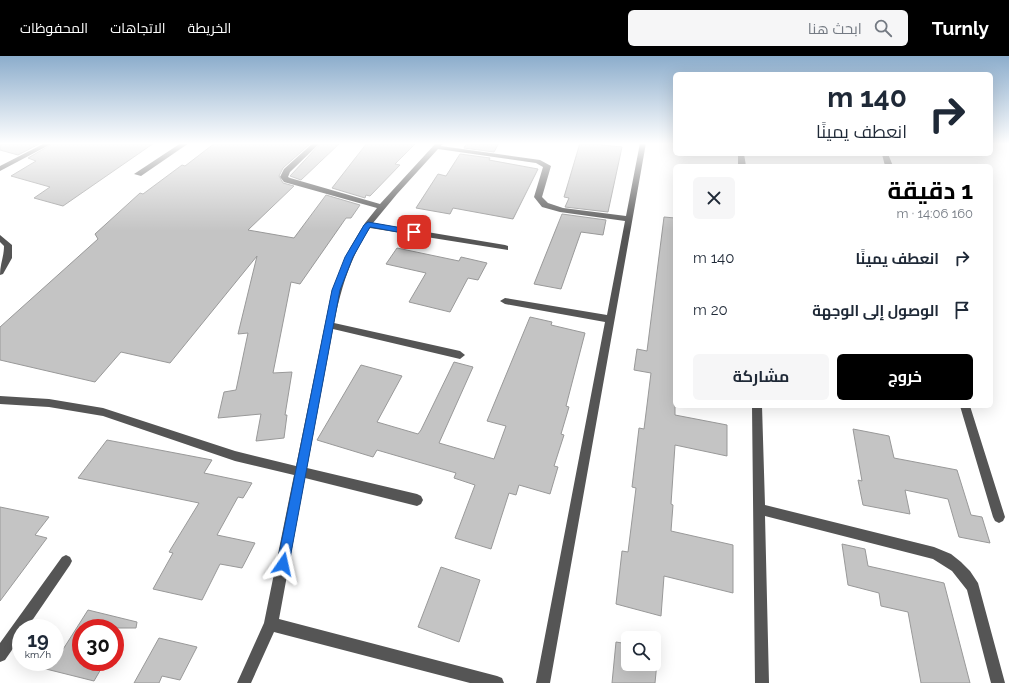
<!DOCTYPE html>
<html lang="ar">
<meta charset="utf-8">
<style>
body{margin:0;font-family:Raleway,Cairo,sans-serif;background:#f6f6f7;color:#1f2937;direction:rtl;height:100vh;display:flex;flex-direction:column;font-size:15px;white-space:nowrap}
*{box-sizing:border-box;margin:0}
p{font-size:13px;color:#747a83}
.icon{flex:none;width:22px;height:22px;fill:none;stroke:currentColor;stroke-width:2;stroke-linecap:round;stroke-linejoin:round}
.map{position:relative;flex:1;overflow:hidden;direction:ltr}
.panel{position:absolute;left:673px;top:108px;width:320px;height:244px;display:flex;flex-direction:column;background:#fff;border-radius:6px;box-shadow:0 4px 16px #0002;direction:rtl}
.panel>*{flex:none}
.hud{position:absolute;left:673px;top:16px;width:320px;height:84px;border-radius:6px;box-shadow:0 4px 16px #0002;direction:rtl;background:#fff;color:#1f2937;overflow:hidden}
.fabs{position:absolute;left:621px;top:575px;display:grid;gap:8px}
.fabs a{display:grid;place-items:center;width:40px;height:40px;border-radius:6px;background:#fff;box-shadow:0 4px 16px #0002;font-size:20px}
.speed{position:absolute;left:12px;top:563px;display:flex;gap:8px;font-size:20px;font-weight:700;text-align:center}
.speed>*{display:grid;place-content:center;width:52px;height:52px;border-radius:50%;background:#fff;box-shadow:0 4px 16px #0002;line-height:1}
.speed small{font-size:10px;font-weight:400}
.speed .limit{border:6px solid #d22;background:#fff;color:#111}
.pin{position:absolute;display:grid;place-items:center;width:34px;height:34px;color:#fff;margin:-17px;border-radius:8px;box-shadow:0 2px 6px #0006}
.me{position:absolute;width:44px;margin:-22px;rotate:11deg;stroke-linejoin:round;filter:drop-shadow(0 0 3px #0008)}
.turn{display:flex;align-items:center;gap:14px;height:84px;padding:0 20px;font-size:18px}
.turn .icon{width:52px;height:52px;stroke-width:2.5}
.turn b{display:block;font-size:28px;line-height:34px}
.round{display:grid;place-items:center;flex:none;width:42px;height:42px;border-radius:6px;background:#f6f6f7}
.summary{display:flex;align-items:center;justify-content:space-between;height:68px;padding:0 20px}
h1{font-size:24px;font-weight:700;line-height:30px;color:#000}
.action{display:flex;gap:8px;margin-top:auto;padding:8px 20px}
.action a{flex:1;height:46px;border-radius:6px;background:#000;color:#fff;font-size:16px;font-weight:700;line-height:46px;text-align:center}
.action a+a{background:#f6f6f7;color:#1f2937}
ul{padding:0;list-style:none}
li{display:flex;align-items:center;gap:12px;height:52px;padding:0 20px}
li div{flex:1}
li b{display:block;font-size:15px}
li em{font-style:normal}
header{display:flex;align-items:center;gap:24px;box-sizing:border-box;height:56px;padding:0 20px;background:#000;color:#fff}
header strong{font-size:19px}
nav{display:flex;gap:22px;margin-inline-start:auto;font-size:14px}
.search{width:280px;height:36px;background:#f6f6f7;display:flex;align-items:center;gap:10px;box-sizing:border-box;padding:0 14px;border-radius:6px;color:#747a83;font-size:15px}
.map>svg:first-child{display:block}
</style>
<header>
<strong>Turnly</strong>
<div class="search"><svg class="icon" aria-label="search" viewBox="0 0 24 24"><circle cx="10" cy="10" r="6"/><path d="M15 15l6 6"/></svg>ابحث هنا</div>
<nav><a>الخريطة</a><a>الاتجاهات</a><a>المحفوظات</a></nav>
</header>
<div class="map">
<svg width="1009" height="627" viewBox="0 0 1009 627">
<rect width="100%" height="100%" fill="#fff"/>
<path fill="#c4c4c4" stroke="#999" d="M0 87H41L18 99 0 94Z
M54 87H154L63 150 34 142 50 131 11 120 36 105 28 102Z
M215 87H311L283 112 279 120 283 127 294 130 248 174 294 182 326 139 360 149 351 162H346L300 228 291 226 273 317 292 316 285 359H287L284 382 256 385 261 358 218 362 224 336 236 334 248 277 238 278 257 200 170 307 121 296 95 326 0 304V271L98 183 95 178 140 137 143 138 182 109 185 110Z
M321 87H340L301 124 290 120Z
M367 87H416L395 108 400 109 370 140 366 139 365 142 332 132Z
M467 87H499L494 96 464 92Z
M580 87H602V89L622 91 608 156 565 151 569 142 564 141Z
M460 98 490 102 489 104 538 113 513 163 453 152 450 158 416 152 438 118 446 120Z
M562 158 606 164 603 179 581 176 561 233 534 228Z
M664 161 675 162V359L727 369V400L675 389 671 448 673 449 671 475 733 489V537L664 520 661 560 616 548 622 495 628 496 636 432 632 431 639 372 644 373 651 317 634 314 637 293 647 295Z
M397 192 459 205 461 201 487 207 478 224 468 222 450 256 409 246 426 217 386 208Z
M530 261 552 266 551 269 585 277 566 350 569 351 561 378 564 379 554 410 558 411 550 438 519 429 516 439 509 437 491 493 455 482 475 429 454 422 456 417 377 394 373 401 317 384 361 309 402 320 377 366 418 378 421 374 454 306 473 311 439 387 494 403 506 370 487 365Z
M853 373 889 380 894 402 957 414 971 459 982 461 990 487 959 481 948 443 905 434 910 458 863 449 858 424 862 425Z
M107 384 212 404 204 417 252 427 243 442 238 441 217 479 255 487 242 512 220 508 202 544 153 533 173 497 169 496 199 447 78 422Z
M0 451 49 461 35 479 47 482 0 545Z
M842 488 865 493 868 510 944 527 970 627H921L908 556 881 550 879 537 848 529Z
M441 511 480 524 459 586 418 571Z
M88 554 137 566 136 572H81V606H105L94 625 42 612 43 606H55Z
M159 582 197 591 180 624 162 620 159 627H134Z
M616 586 628 588V608H654V595L658 596 655 627H612Z"/>
<g fill="none" stroke-linecap="round" stroke-linejoin="round">
<path fill="#555" fill-rule="evenodd" d="M45 87H53L0 115V110Z
M181 87H189L141 120 134 118Z
M313 87H320L290 116 288 121 290 122 380 148 436 87H443L441 90 540 104 551 110 542 141 548 147 563 152 626 160 640 87H646L550 627H536L605 266 505 248 500 245 505 242 607 259 625 165 560 156 542 151 534 141 543 111 536 107 438 93 397 138 373 167 505 189 508 190V194L370 172C350 202 341 232 334 267L460 295 465 299 460 303 333 273 307 412 417 438 421 440 423 444 421 448 417 450 305 422 279 563 497 620 502 622 504 627H470L274 576 251 627H237L264 567 294 419 235 405 103 360 49 351 0 348V340L49 343 103 352 235 395 296 410 332 234 350 192 365 167 377 152 284 126 280 121 284 113Z
M738 98H744L746 110H738Z
M882 98H888L893 110H885Z
M0 179 12 189V202L3 218 0 219C0 208 4 201 4 190L0 186Z
M752 350H762L765 449 934 491 951 498 961 506 970 515 978 527 1005 627H991L967 534 952 515 933 503 765 460 769 627H755Z
M960 350H970L1005 461 1003 465 999 467 995 465 993 461Z
M66 499 70 501 72 505 70 509 27 572H21V581L5 604 0 606V587L62 501Z"/>
</g>
<linearGradient id="sky" x2="0" y2="1"><stop stop-color="#8cadcc"/><stop offset="0.5" stop-color="#fff"/><stop offset="1" stop-color="#fff" stop-opacity="0"/></linearGradient>
<rect width="1009" height="175" fill="url(#sky)"/>
<path fill="#1a73e8" stroke="#114b97" d="M368 166 414 174 417 176 414 179 370 171 353 201 340 234 289 508 287 512 283 513 279 512 277 508 332 234 345 201 364 169Z"/>
</svg>
<div class="fabs">
<a><svg class="icon" aria-label="search" viewBox="0 0 24 24"><circle cx="10" cy="10" r="6"/><path d="M15 15l6 6"/></svg></a>
</div>
<div class="speed"><div>19<small>km/h</small></div><div class="limit">30</div></div>
<div class="pin" style="left:414px;top:176px;background:#d93025"><svg class="icon" aria-label="arrive" viewBox="0 0 24 24"><path d="M6 21V4h12l-3 4 3 4H6"/></svg></div>
<svg class="me" style="left:283px;top:508px" viewBox="-20 -20 40 40"><path d="M0-17L14 15 0 8-14 15z" fill="#1a73e8" stroke="#fff" stroke-width="4"/></svg>
<div class="hud">
<div class="turn"><svg class="icon" aria-label="right" viewBox="0 0 24 24"><path d="M7 20v-9h11M14 6l5 5-5 5"/></svg><div><b>140 m</b>انعطف يمينًا</div></div>
</div>
<section class="panel">
<div class="summary"><div><h1>1 دقيقة</h1><p>160 m · 14:06</p></div><a class="round"><svg class="icon" aria-label="close" viewBox="0 0 24 24"><path d="M6 6l12 12M18 6L6 18"/></svg></a></div>
<ul>
<li><svg class="icon" aria-label="right" viewBox="0 0 24 24"><path d="M7 20v-9h11M14 6l5 5-5 5"/></svg><div><b>انعطف يمينًا</b></div><em>140 m</em></li>
<li><svg class="icon" aria-label="arrive" viewBox="0 0 24 24"><path d="M6 21V4h12l-3 4 3 4H6"/></svg><div><b>الوصول إلى الوجهة</b></div><em>20 m</em></li>
</ul>
<div class="action"><a>خروج</a><a>مشاركة</a></div>
</section>
</div>
